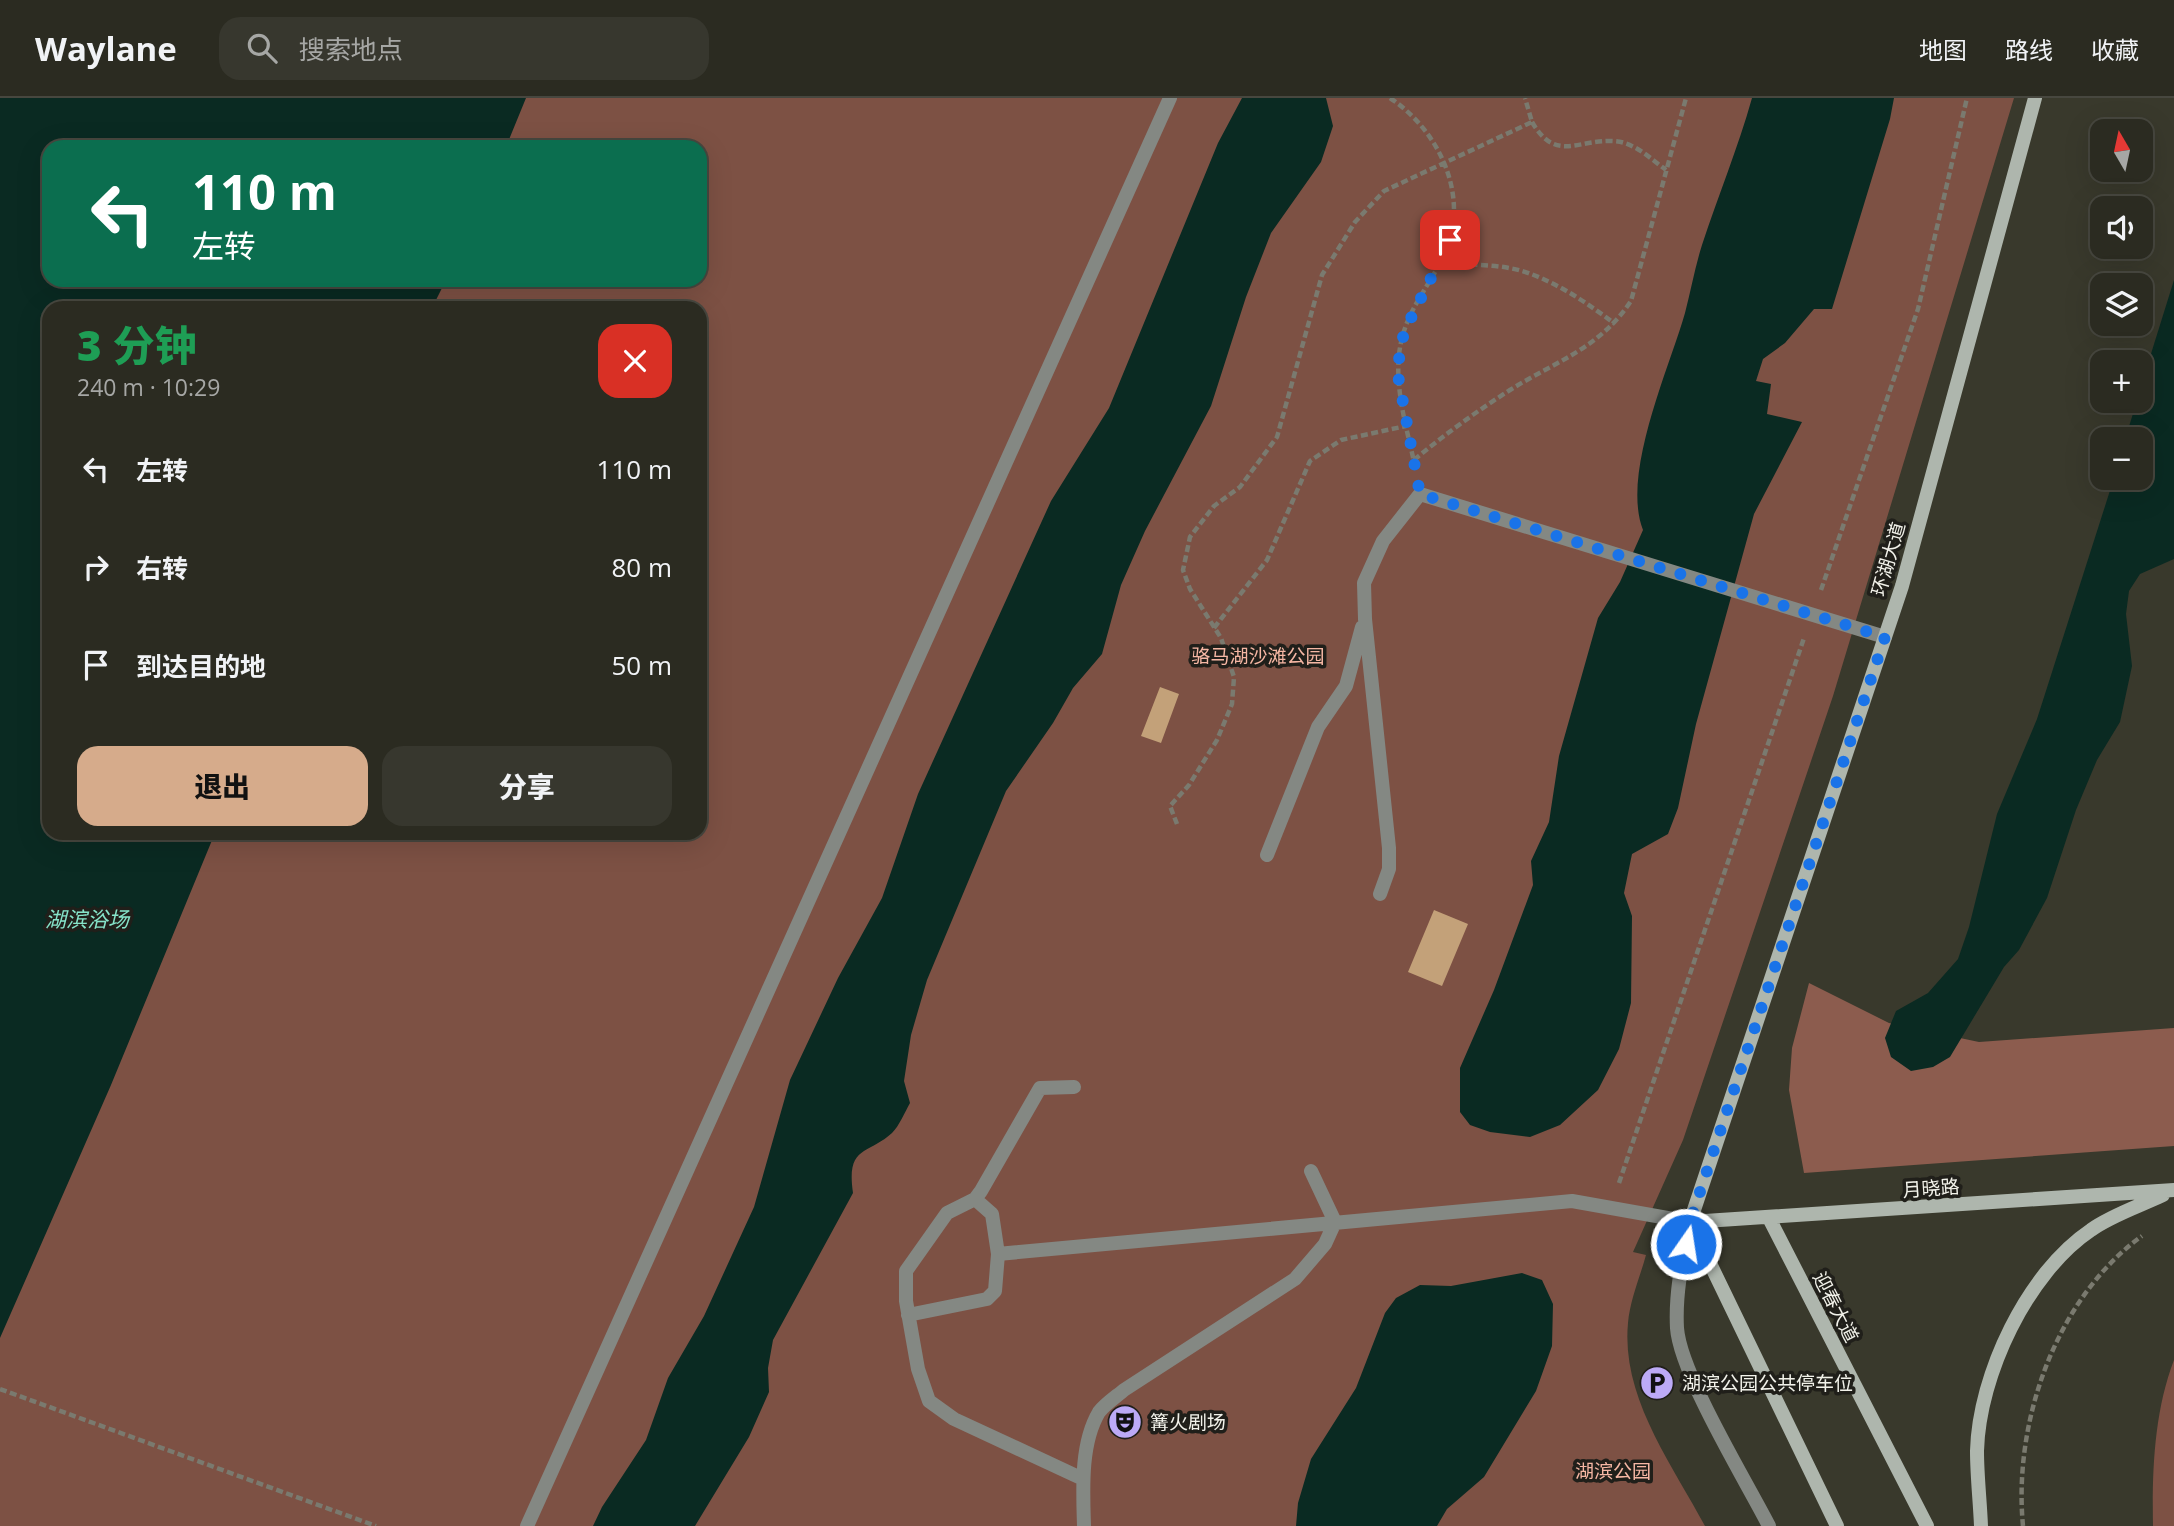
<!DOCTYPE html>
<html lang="zh">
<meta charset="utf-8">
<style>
body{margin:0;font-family:"Open Sans","Noto Sans SC",sans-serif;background:#37372e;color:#f1f3f6;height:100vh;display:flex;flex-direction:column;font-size:26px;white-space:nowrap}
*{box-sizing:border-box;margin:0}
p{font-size:23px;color:#a6a7a5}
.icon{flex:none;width:38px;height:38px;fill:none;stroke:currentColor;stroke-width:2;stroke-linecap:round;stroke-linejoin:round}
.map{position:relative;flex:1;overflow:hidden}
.sheet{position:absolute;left:42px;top:203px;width:665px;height:539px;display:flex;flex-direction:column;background:#2b2b21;border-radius:21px;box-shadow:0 7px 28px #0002,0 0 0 2px #47473f}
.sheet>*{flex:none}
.top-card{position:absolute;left:42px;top:42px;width:665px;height:147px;border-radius:21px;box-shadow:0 7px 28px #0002,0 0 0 2px #47473f;background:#0b6e4f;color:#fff;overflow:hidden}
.needle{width:46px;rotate:351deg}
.fabs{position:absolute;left:2090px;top:21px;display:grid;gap:14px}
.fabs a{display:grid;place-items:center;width:63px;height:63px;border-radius:14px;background:#2b2b21;box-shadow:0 7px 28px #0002,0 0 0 2px #47473f;font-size:35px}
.pin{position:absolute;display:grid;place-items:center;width:60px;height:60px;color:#fff;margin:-30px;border-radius:14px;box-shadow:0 4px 10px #0006}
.me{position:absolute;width:77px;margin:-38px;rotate:13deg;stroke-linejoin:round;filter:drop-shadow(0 0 5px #0008)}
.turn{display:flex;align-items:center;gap:24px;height:147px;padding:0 35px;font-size:32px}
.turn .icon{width:91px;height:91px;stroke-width:2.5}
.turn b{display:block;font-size:49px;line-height:60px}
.round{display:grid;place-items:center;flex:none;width:74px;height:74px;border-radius:21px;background:#37372e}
.summary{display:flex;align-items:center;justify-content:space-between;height:119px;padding:0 35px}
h1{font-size:42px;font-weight:800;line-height:52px;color:#1e9e55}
.cta{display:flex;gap:14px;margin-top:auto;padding:14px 35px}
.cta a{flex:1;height:80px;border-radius:21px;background:#d6ab8b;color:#111;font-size:28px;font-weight:800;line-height:80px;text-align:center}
.cta a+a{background:#37372e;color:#f1f3f6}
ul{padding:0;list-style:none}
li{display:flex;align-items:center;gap:21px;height:98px;padding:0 35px}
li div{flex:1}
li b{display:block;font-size:26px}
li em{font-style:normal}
header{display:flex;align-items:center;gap:42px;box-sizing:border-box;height:98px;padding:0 35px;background:#2b2b21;border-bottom:2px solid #47473f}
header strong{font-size:33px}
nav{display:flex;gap:38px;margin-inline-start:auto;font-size:24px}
.search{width:490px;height:63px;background:#37372e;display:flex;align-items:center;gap:18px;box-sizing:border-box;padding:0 24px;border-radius:21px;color:#a6a7a5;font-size:26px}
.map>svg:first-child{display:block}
</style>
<header>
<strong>Waylane</strong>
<div class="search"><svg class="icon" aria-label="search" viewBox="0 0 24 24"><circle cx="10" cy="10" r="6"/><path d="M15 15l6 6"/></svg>搜索地点</div>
<nav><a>地图</a><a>路线</a><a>收藏</a></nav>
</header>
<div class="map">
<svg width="2174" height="1428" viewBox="0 0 2174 1428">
<rect width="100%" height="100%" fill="#39392c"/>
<path fill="#7d5144" d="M135 0H2014L1833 598 1683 1042 1633 1154 1646 1157C1640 1179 1630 1202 1628 1225 1621 1299 1672 1366 1705 1428H0V350L49 735H700V210H54L65 182H700V49H116Z
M2174 1262V1428H2153C2152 1374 2154 1314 2174 1262Z"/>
<path fill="#8c5c4e" d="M1809 885 1889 925 1979 944 2174 930V1048L1804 1075 1789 992 1792 950Z"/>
<path fill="#0a2a22" d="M0 0H526L506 49H49V182H446L432 210H49V735H215L111 987 0 1240Z
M1242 0H1326L1333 28 1321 64 1271 135 1246 199 1211 308 1145 433 1121 487 1102 556 1073 590 1053 625 1006 693 927 882 911 937 904 983 910 1005C905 1014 899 1028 892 1035 868 1057 846 1047 853 1095L773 1242 768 1270 769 1294 749 1339 695 1428H593L602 1409 646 1342 668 1280 704 1218 754 1109 790 982 838 880 882 800 918 696 1051 403 1109 310 1218 45Z
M1752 0H1894L1890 21 1832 211H1814L1785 245 1763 261 1756 283 1771 286 1767 316 1802 324 1754 416 1696 626 1678 710 1668 736 1632 756 1624 795 1632 818 1631 905 1619 951 1598 992 1560 1027 1530 1039 1490 1034 1470 1027 1460 1014V970L1494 892 1533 787 1531 763 1549 724 1559 658 1598 520 1620 484 1643 432C1621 376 1669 271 1685 215 1691 192 1695 169 1702 147 1718 98 1738 50 1752 0Z
M2174 182V461L2140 476 2129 493 2126 516 2132 568 2120 624 2097 662 2076 712 2047 800 2019 852 2004 869 1950 959 1933 969 1911 973 1891 959 1885 940 1896 913 1928 895 1958 861 1969 829 1997 716 2037 621 2114 380H2140V341H2125L2137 303H2140V291Z
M1522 1175 1542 1182 1553 1206 1552 1248 1536 1293 1484 1379 1447 1411 1437 1428H1296L1298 1405 1311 1361 1356 1290 1385 1215 1396 1200 1420 1187 1451 1188Z"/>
<path fill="#c3a179" d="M1160 589 1179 596 1161 645 1141 638Z
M1434 812 1468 826 1442 888 1408 874Z"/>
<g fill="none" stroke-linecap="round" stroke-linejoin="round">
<path stroke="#7a7a6f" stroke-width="4.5" stroke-dasharray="7 3.5" stroke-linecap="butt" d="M1390 0C1440 33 1471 100 1444 157 1432 183 1413 205 1404 233 1390 276 1405 322 1414 364
M1532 24C1556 65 1577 41 1614 43 1634 44 1651 61 1666 72
M1439 166C1468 167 1503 165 1531 176 1561 187 1590 207 1615 226
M1414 362C1444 337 1477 313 1510 292 1556 263 1599 251 1631 203L1686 0
M1821 492 1918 211 1967 0
M1214 530 1267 462 1310 363 1341 342 1406 328
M1177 726 1170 708 1189 687 1217 642 1232 606 1234 579 1221 540 1190 491 1183 472 1190 439 1214 408 1240 389 1277 339 1322 177 1355 124 1384 93 1532 24 1525 0
M1619 1085 1804 540
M0 1291 376 1428
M2023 1428C2013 1324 2056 1200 2142 1138"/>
<path stroke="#848883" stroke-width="14" d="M1267 757 1318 629 1346 588 1362 529
M1380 796 1389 771V750L1365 521 1364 485 1383 443 1420 396 1885 539
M1074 989 1040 990 981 1093 975 1101 947 1115 906 1173V1203L918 1271 929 1303 954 1321 1083 1381
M998 1156 1572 1103 1690 1124C1683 1159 1675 1194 1677 1230 1680 1275 1746 1383 1769 1428
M908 1217 987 1201 995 1193 998 1156 992 1116 975 1101
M527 1428 1170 0
M1084 1428C1083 1393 1080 1346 1099 1314 1105 1306 1117 1298 1124 1292L1295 1181 1325 1146 1335 1124 1311 1073"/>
<path stroke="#aeb6ad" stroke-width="14" d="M1769 1120 1927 1428
M1690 1124 1902 488 2035 0
M1690 1124 2174 1092
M1690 1124 1837 1428
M1981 1428C1980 1403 1977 1378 1977 1353 1979 1277 2027 1175 2091 1132 2112 1117 2140 1108 2163 1097"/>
</g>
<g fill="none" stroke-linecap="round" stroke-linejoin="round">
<path stroke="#1a73e8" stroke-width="12" stroke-dasharray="0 21.6" d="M1450 142 1404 234 1397 272 1420 396 1885 539 1690 1124 1686 1146"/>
</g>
<defs>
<g id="parking-disc" transform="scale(1.75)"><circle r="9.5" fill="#bcaaf6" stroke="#201f1a"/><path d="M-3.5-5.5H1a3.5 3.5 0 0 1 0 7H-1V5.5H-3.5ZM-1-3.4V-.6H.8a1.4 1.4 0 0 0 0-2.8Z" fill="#111"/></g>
<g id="theatre-disc" transform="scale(1.75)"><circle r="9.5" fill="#bcaaf6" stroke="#201f1a"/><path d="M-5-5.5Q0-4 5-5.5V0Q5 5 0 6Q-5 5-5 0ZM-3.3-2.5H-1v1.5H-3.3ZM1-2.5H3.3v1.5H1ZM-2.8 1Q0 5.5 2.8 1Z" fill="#111"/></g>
</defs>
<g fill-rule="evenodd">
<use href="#parking-disc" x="1657" y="1285"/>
<use href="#theatre-disc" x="1125" y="1324"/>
</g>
<g text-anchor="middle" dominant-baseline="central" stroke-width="7" stroke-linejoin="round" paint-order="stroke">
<g font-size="19" fill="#f2f2ea" stroke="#201f1a">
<text transform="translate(1888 461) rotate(-74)">环湖大道</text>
<text transform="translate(1931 1090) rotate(-4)">月晓路</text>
<text transform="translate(1836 1209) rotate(63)">迎春大道</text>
</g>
<g font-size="19" fill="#f6b7a4" stroke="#201f1a">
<text x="1258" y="558">骆马湖沙滩公园</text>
<text x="1613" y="1373">湖滨公园</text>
</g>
<g font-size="19" fill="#f2f2ea" stroke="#201f1a" text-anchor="start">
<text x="1682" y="1285">湖滨公园公共停车位</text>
<text x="1150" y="1324">篝火剧场</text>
</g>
<g font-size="21" font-style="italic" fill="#86e4ca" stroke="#201f1a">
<text x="87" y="821">湖滨浴场</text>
</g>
</g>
</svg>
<div class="fabs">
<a><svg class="needle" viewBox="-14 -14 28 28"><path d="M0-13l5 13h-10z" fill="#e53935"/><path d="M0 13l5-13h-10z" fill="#a6a7a5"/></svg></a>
<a><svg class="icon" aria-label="sound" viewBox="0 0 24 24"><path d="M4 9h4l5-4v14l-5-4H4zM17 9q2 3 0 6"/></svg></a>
<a><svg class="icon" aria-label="layers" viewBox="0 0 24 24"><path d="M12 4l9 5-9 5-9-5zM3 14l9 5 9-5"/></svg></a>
<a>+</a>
<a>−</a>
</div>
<div class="pin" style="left:1450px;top:142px;background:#d93025"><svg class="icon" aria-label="arrive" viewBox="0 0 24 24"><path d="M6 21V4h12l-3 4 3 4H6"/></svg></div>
<svg class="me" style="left:1686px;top:1146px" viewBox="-20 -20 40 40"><circle r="17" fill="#1a73e8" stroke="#fff" stroke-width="3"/><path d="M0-11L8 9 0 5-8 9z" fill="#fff"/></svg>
<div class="top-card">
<div class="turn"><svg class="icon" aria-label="left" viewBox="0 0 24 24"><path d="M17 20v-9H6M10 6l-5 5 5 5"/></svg><div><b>110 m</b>左转</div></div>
</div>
<section class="sheet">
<div class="summary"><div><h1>3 分钟</h1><p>240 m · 10:29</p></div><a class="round" style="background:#d93025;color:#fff"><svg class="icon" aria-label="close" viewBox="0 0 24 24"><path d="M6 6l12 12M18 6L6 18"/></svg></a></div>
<ul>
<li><svg class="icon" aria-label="left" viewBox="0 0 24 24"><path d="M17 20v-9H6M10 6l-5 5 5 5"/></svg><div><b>左转</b></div><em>110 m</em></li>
<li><svg class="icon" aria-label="right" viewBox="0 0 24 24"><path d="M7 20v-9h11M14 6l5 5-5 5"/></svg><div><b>右转</b></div><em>80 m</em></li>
<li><svg class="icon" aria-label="arrive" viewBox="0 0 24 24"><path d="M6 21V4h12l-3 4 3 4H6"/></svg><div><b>到达目的地</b></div><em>50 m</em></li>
</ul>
<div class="cta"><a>退出</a><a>分享</a></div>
</section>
</div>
